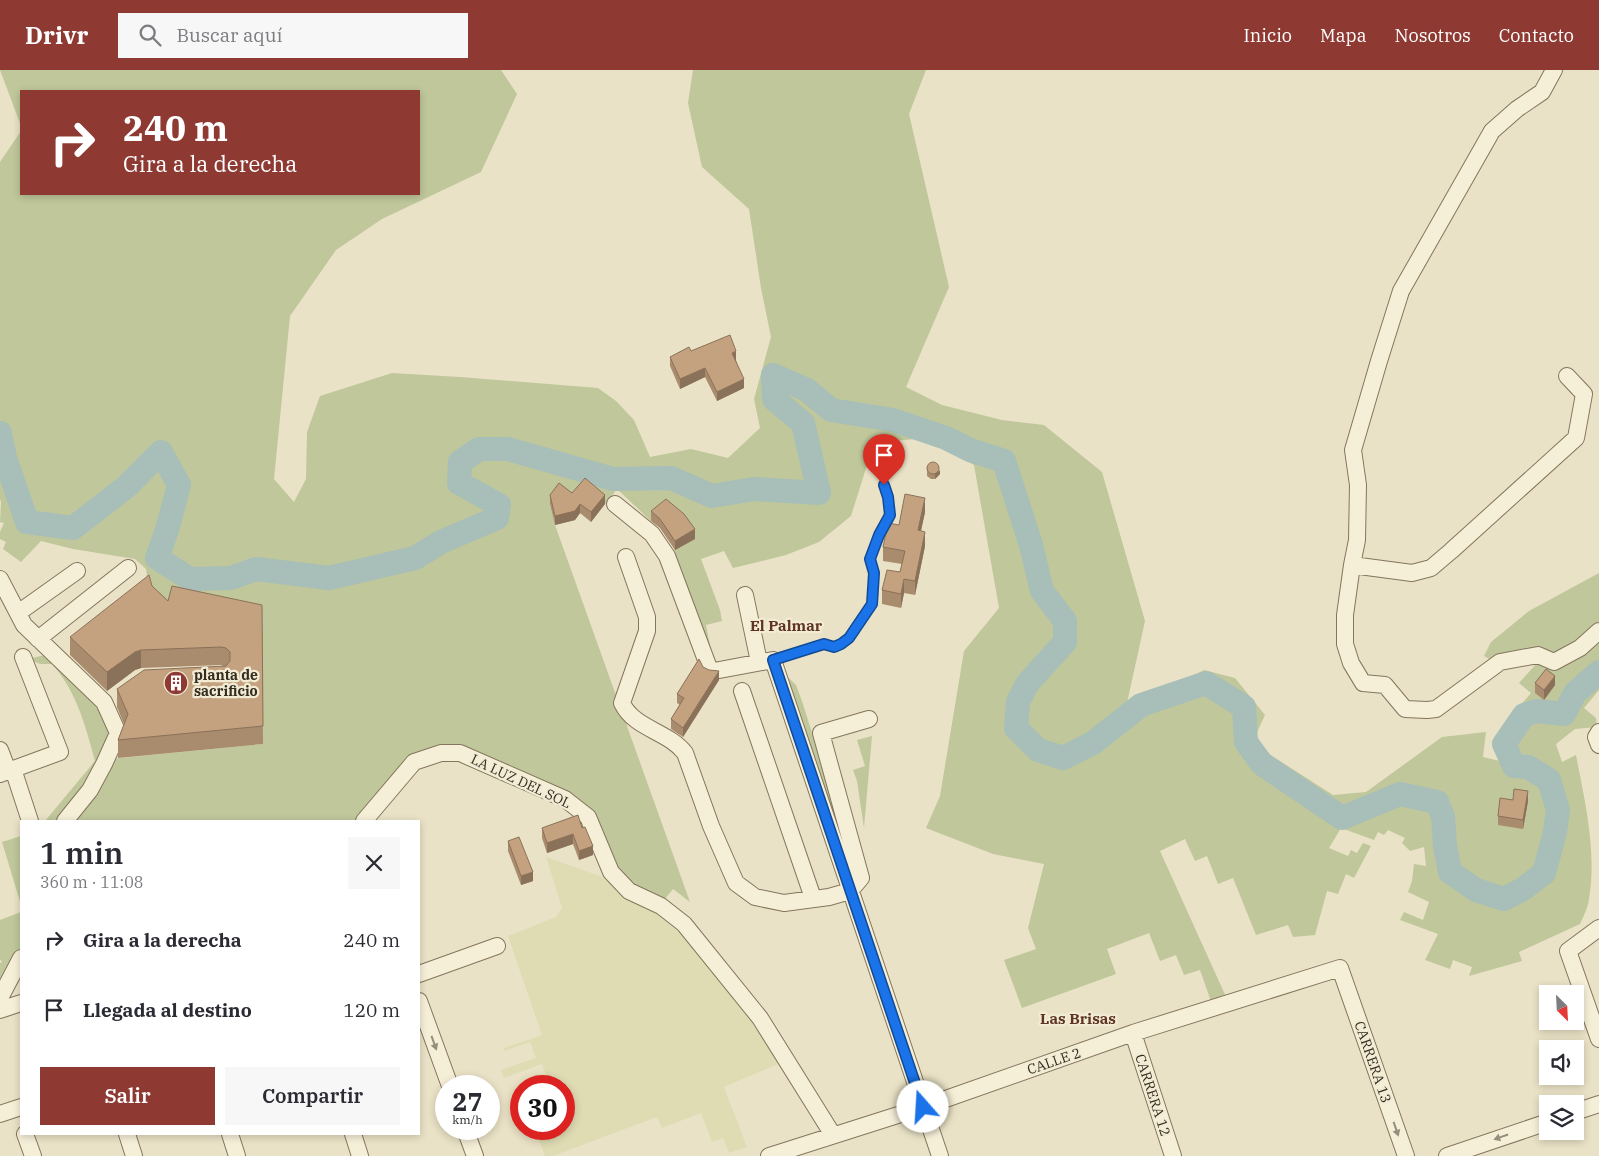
<!DOCTYPE html>
<html lang="es">
<meta charset="utf-8">
<style>
body{margin:0;font-family:"IBM Plex Serif",serif;background:#f7f7f7;color:#2b2b33;height:100vh;display:flex;flex-direction:column;font-size:19px;white-space:nowrap}
*{box-sizing:border-box;margin:0}
p{font-size:16px;color:#7c7c81}
.icon{flex:none;width:28px;height:28px;fill:none;stroke:currentColor;stroke-width:2;stroke-linecap:round;stroke-linejoin:round}
.map{position:relative;flex:1;overflow:hidden}
.side{position:absolute;left:20px;top:750px;width:400px;height:315px;display:flex;flex-direction:column;background:#fff;border-radius:0px;box-shadow:0 2px 8px #0003}
.side>*{flex:none}
.hud{position:absolute;left:20px;top:20px;width:400px;height:105px;border-radius:0px;box-shadow:0 2px 8px #0003;background:#8e3932;color:#fff;overflow:hidden}
.needle{width:32px;rotate:156deg}
.buttons{position:absolute;left:1539px;top:915px;display:grid;gap:10px}
.buttons a{display:grid;place-items:center;width:45px;height:45px;border-radius:0px;background:#fff;box-shadow:0 2px 8px #0003;font-size:25px}
.speed{position:absolute;left:435px;top:1005px;display:flex;gap:10px;font-size:25px;font-weight:700;text-align:center}
.speed>*{display:grid;place-content:center;width:65px;height:65px;border-radius:50%;background:#fff;box-shadow:0 2px 8px #0003;line-height:1}
.speed small{font-size:12px;font-weight:400}
.speed .limit{border:8px solid #d22;background:#fff;color:#111}
.pin{position:absolute;display:grid;place-items:center;width:42px;height:42px;color:#fff;margin:-51px -21px;border-radius:50% 50% 50% 0;rotate:-45deg;box-shadow:0 0 5px #0007}
.pin .icon{rotate:45deg}
.me{position:absolute;width:55px;margin:-28px;rotate:341deg;stroke-linejoin:round;filter:drop-shadow(0 0 4px #0008)}
.turn{display:flex;align-items:center;gap:18px;height:105px;padding:0 20px;font-size:22px}
.turn .icon{width:65px;height:65px;stroke-width:2.5}
.turn b{display:block;font-size:35px;line-height:42px}
.round{display:grid;place-items:center;flex:none;width:52px;height:52px;border-radius:0px;background:#f7f7f7}
.overview{display:flex;align-items:center;justify-content:space-between;height:85px;padding:0 20px}
h1{font-size:30px;font-weight:600;line-height:38px}
.cta{display:flex;gap:10px;margin-top:auto;padding:10px 20px}
.cta a{flex:1;height:58px;border-radius:0px;background:#8e3932;color:#fff;font-size:20px;font-weight:600;line-height:58px;text-align:center}
.cta a+a{background:#f7f7f7;color:#2b2b33}
ul{padding:0;list-style:none}
li{display:flex;align-items:center;gap:15px;height:70px;padding:0 20px}
li div{flex:1}
li b{display:block;font-size:19px}
li em{font-style:normal}
header{display:flex;align-items:center;gap:30px;box-sizing:border-box;height:70px;padding:0 25px;background:#8e3932;color:#fff}
header strong{font-size:24px}
nav{display:flex;gap:28px;margin-inline-start:auto;font-size:18px}
.search{width:350px;height:45px;background:#f7f7f7;display:flex;align-items:center;gap:12px;box-sizing:border-box;padding:0 18px;border-radius:0px;color:#7c7c81;font-size:19px}
.map>svg:first-child{display:block}
</style>
<header>
<strong>Drivr</strong>
<div class="search"><svg class="icon" aria-label="search" viewBox="0 0 24 24"><circle cx="10" cy="10" r="6"/><path d="M15 15l6 6"/></svg>Buscar aquí</div>
<nav><a>Inicio</a><a>Mapa</a><a>Nosotros</a><a>Contacto</a></nav>
</header>
<div class="map">
<svg width="1599" height="1086" viewBox="0 0 1599 1086">
<rect width="100%" height="100%" fill="#eae2c6"/>
<path fill="#dfdcb4" d="M546 787 600 806 632 829 655 840 680 859 754 952 778 994 724 1017 747 1077 729 1083 723 1068 712 1072 701 1043 662 1058 657 1047 553 1086H545L535 1059H564V1016H550L542 994 504 1008 501 1000 536 988 530 972 504 981V978L542 965 508 866 556 847 562 838Z"/>
<path fill="#bfc79b" d="M0 0H501L517 24 481 102 382 149 336 180 290 246 274 409 294 432 306 409 307 362 320 326 392 303 460 307 598 318 616 331 634 350 650 387 691 379 728 388 760 358 754 329 771 267 761 218 749 139 702 97 688 33 693 0H926L909 44 949 217 906 317 942 335 1002 350 1044 355 1102 402 1145 551 1127 633C1154 625 1179 614 1204 600L1235 608 1265 645 1252 673 1333 725 1366 722 1442 667 1486 662 1483 687 1500 691 1508 650 1531 623 1519 613 1536 594 1495 592 1484 586 1491 572 1529 541 1599 503V620L1584 638 1596 648 1597 657 1575 659 1556 674 1562 692 1576 685C1585 732 1597 782 1589 829 1588 838 1583 847 1580 854L1519 882 1522 891 1469 906 1472 897 1453 890 1450 899 1425 890 1438 864 1400 850 1404 842 1423 850 1429 832 1408 822 1412 811 1414 794 1426 796 1424 777 1410 781 1402 773 1405 768 1388 760 1384 765 1378 762 1374 770 1341 758 1329 778 1348 786 1351 780 1357 783 1363 773 1371 776 1354 808 1346 804 1338 824 1327 821 1315 865 1293 867 1288 855 1256 865 1233 808 1218 814 1207 786 1195 791 1185 769 1160 781 1227 929 1212 934 1200 900 1184 905 1176 885 1160 891 1149 863 1107 879 1116 904 1022 938 1004 890 1036 879 1028 858 1044 794 993 784 926 758 940 726 964 581 999 538 974 395 925 368 874 373 851 446 819 472 786 485 733 498 724 481 701 489 720 540 722 551 706 555 714 596 674 480 695 469 666 438 651 451 617 419 606 434 585 417 572 433 550 434 555 455 690 832 673 819 663 831 626 811 572 729 550 713 462 679 411 689 360 751H67L110 689 263 674 262 554 150 533 146 499 135 489 73 479 41 471 21 492 3 479 6 472 0 469V462L4 453 0 452 1 432 0 429V92L21 61V124H419V21H21V56Z
M49 584 101 634 115 664 102 691 61 751H45L95 691C86 657 76 620 52 594H40L28 589Z
M789 608 796 615 803 634 858 811 855 817 792 623Z
M872 666 864 758 857 711 853 700 865 696 857 670Z
M21 766V835L2 772Z
M21 842V879L0 921V893L2 892 0 889V850Z"/>
<g fill="none" stroke-linecap="round" stroke-linejoin="round">
<path stroke="#a7beb9" stroke-width="24" d="M0 363 5 388 27 452 73 458 126 417 161 382 179 415 167 460 157 488 190 509 231 508 256 499 329 508 415 488 441 472 497 448 499 435 459 413 460 392 479 379H508L613 409 671 408 712 426 754 419 819 423 803 353 774 329 773 305 807 320 831 340 893 350 946 368 970 380 1004 391 1031 475 1042 521 1065 551V572L1027 614 1018 632 1016 658 1038 680 1063 688 1093 673 1141 635 1206 613 1244 637 1246 672 1262 694 1342 748 1400 724 1437 732 1443 747 1445 775 1450 802 1476 820 1504 829 1523 819 1544 803 1555 762 1558 740 1549 710 1528 697 1514 696 1504 674 1524 645 1537 641 1564 644 1575 623 1599 602"/>
<g stroke="#84755d" stroke-width="9">
<path id="service" d="M773 590 824 574 834 577 841 574 849 568 872 535 874 503 870 489 879 465 890 445 888 427 880 396 883 384"/>
</g>
<g stroke="#84755d" stroke-width="18">
<path id="minor" d="M1554 0 1542 22 1517 39 1492 61 1401 221 1379 291 1353 380 1358 415 1357 470 1352 495 1345 545V574L1351 593 1363 613 1385 615 1405 639 1427 640 1436 639 1500 592 1538 585 1554 592 1580 578 1599 561
M615 434 652 464 667 486 709 598 714 601 773 590 940 1086
M626 487 647 547V561L622 633C634 659 668 661 685 683L711 756 736 813 755 827 784 833 829 827 850 821 861 808 821 663 869 649
M1352 495 1412 503 1431 498 1451 481 1576 368 1584 324 1567 306
M0 509 24 555 104 632 118 663 104 694 90 720 65 751
M745 525 759 592
M18 543 77 501
M38 569 128 498
M742 621 813 828
M1599 662 1596 667 1599 675
M0 680 8 701
M13 699 30 751
M0 704 60 682 23 587
M364 751 414 692 441 683H460L565 729 588 747 611 802 629 821 661 836 684 854 760 948 833 1065
M1568 881 1599 969
M1568 881 1599 858
M419 904 497 876
M0 928 21 888
M419 931 450 1016
M0 940 21 933
M1133 963 1173 1086
M1575 1042 1599 1034
M0 1044 21 1037
M465 1059 475 1086
M25 1064 33 1086
M127 1064 134 1086
M230 1064 237 1086
M353 1064 360 1086
M769 1086 923 1037 1133 963 1340 898 1406 1086
M1447 1086 1548 1052"/>
</g>
<use href="#service" stroke="#f6efd8" stroke-width="8"/>
<use href="#minor" stroke="#f6efd8" stroke-width="16"/>
</g>
<path fill="#a98b6d" d="M691 281 736 290 744 318 717 331 705 307 680 319 670 296V287Z
M927 397 940 404 935 409H931L927 406Z
M572 423 605 434 591 452 580 443 575 450 555 455 550 434V425Z
M651 441 695 469 675 480 660 458 651 451Z
M925 442 921 461 925 476 915 525 904 523 901 538 882 534V520L900 502 902 494 883 491V477L899 455Z
M152 516 168 531 262 535 263 674 118 688V670L124 654 117 637V619L223 596 221 595 141 598 135 600 107 621 70 585V567Z
M703 597 719 610 683 667 671 659V649L680 635 677 633V624Z
M1535 613 1555 615 1544 630 1535 623Z
M1513 730 1528 731 1523 759 1498 755V746Z
M542 758H582L593 785 579 790 573 774 547 783 542 768Z
M508 771 533 811 521 815 508 781Z"/>
<path fill="#8a7159" d="M736 281V290L732 292V283Z
M705 298V307L680 319V309Z
M744 309V318L717 331V322Z
M940 400V404L935 409V404Z
M605 425V434L591 452V442Z
M925 428V442L918 474V460Z
M580 434V443L575 450 555 455V446Z
M695 459V469L675 480V471Z
M925 462V476L915 525V511Z
M904 509V523L901 538V524Z
M141 580V598L135 600 107 621V602L135 582Z
M719 601V610L683 667V658Z
M1555 606V615L1544 630V620Z
M1528 721V731L1523 759V750Z
M573 764V774L547 783V773Z
M593 776V785L579 790V781Z
M533 802V811L521 815V806Z"/>
<path fill="#c5a27f" stroke="#8a7159" d="M730 265 736 281 732 283 744 309 717 322 705 298 680 309 670 287 689 277 691 281Z
M927 398a6 6 0 1 1 12 0a6 6 0 1 1-12 0Z
M585 408 605 425 591 442 580 434 575 441 555 446 550 425 559 413 572 423Z
M905 424 925 428 918 460 925 462 915 511 904 509 901 524 882 520 887 500 900 502 905 481 883 477 888 453 899 455Z
M666 429 684 444 695 459 675 471 660 449 651 441Z
M149 505 152 516 168 531 172 516 262 535 263 656 118 670 128 644 117 619 144 600 226 596 230 591V582L226 578 221 577 141 580 135 582 107 602 70 567Z
M699 589 703 597 709 600 719 601 683 658 671 649 684 628 677 624Z
M1546 599 1555 606 1544 620 1535 613Z
M1514 719 1528 721 1523 750 1498 746 1500 728 1513 730Z
M578 745 582 758 585 757 593 776 579 781 573 764 547 773 542 758Z
M519 767 533 802 521 806 508 771Z"/>
<defs><path id="oneway-solid" d="M-6-.8H1V-3.2L6.5 0L1 3.2V.8H-6Z" transform="scale(1.25)"/></defs>
<g fill="#968e7c">
<use href="#oneway-solid" transform="translate(434 973) rotate(70)"/>
<use href="#oneway-solid" transform="translate(1396 1059) rotate(71)"/>
<use href="#oneway-solid" transform="translate(1501 1067) rotate(161)"/>
</g>
<g fill="none" stroke-linecap="round" stroke-linejoin="round">
<g stroke="#114b97" stroke-width="12">
<path id="route" d="M884 415 888 427 890 445 879 465 870 489 874 503 872 534 849 568 841 574 834 577 824 574 773 590 923 1037"/>
</g>
<use href="#route" stroke="#1a73e8" stroke-width="9"/>
</g>
<defs>
<g id="building-disc" transform="scale(1.25)"><circle r="9.5" fill="#8e3932" stroke="#f2ecd5"/><path d="M-4-6H4V6H1V3H-1V6H-4ZM-2.5-4.3h1.7v1.8h-1.7ZM.8-4.3h1.7v1.8H.8ZM-2.5-1h1.7V.8h-1.7ZM.8-1h1.7V.8H.8Z" fill="#fff"/></g>
</defs>
<g fill-rule="evenodd">
<use href="#building-disc" x="176" y="613"/>
</g>
<g text-anchor="middle" dominant-baseline="central" stroke-width="4.5" stroke-linejoin="round" paint-order="stroke">
<g font-size="14" font-weight="bold" fill="#352c20" stroke="#f2ecd5" text-anchor="start">
<text x="194" y="605">planta de<tspan x="194" dy="16">sacrificio</tspan></text>
</g>
<g font-size="14" fill="#352c20" stroke="#f2ecd5">
<text transform="translate(521 711) rotate(25)">LA LUZ DEL SOL</text>
<text transform="translate(1054 991) rotate(-19)">CALLE 2</text>
<text transform="translate(1373 992) rotate(71)">CARRERA 13</text>
<text transform="translate(1153 1025) rotate(72)">CARRERA 12</text>
</g>
<g font-size="15" font-weight="bold" fill="#5e3423" stroke="#f2ecd5">
<text x="786" y="555">El Palmar</text>
<text x="1078" y="948">Las Brisas</text>
</g>
</g>
</svg>
<div class="buttons">
<a><svg class="needle" viewBox="-14 -14 28 28"><path d="M0-13l5 13h-10z" fill="#e53935"/><path d="M0 13l5-13h-10z" fill="#7c7c81"/></svg></a>
<a><svg class="icon" aria-label="sound" viewBox="0 0 24 24"><path d="M4 9h4l5-4v14l-5-4H4zM17 9q2 3 0 6"/></svg></a>
<a><svg class="icon" aria-label="layers" viewBox="0 0 24 24"><path d="M12 4l9 5-9 5-9-5zM3 14l9 5 9-5"/></svg></a>
</div>
<div class="speed"><div>27<small>km/h</small></div><div class="limit">30</div></div>
<div class="pin" style="left:884px;top:415px;background:#d93025"><svg class="icon" aria-label="arrive" viewBox="0 0 24 24"><path d="M6 21V4h12l-3 4 3 4H6"/></svg></div>
<svg class="me" style="left:923px;top:1037px" viewBox="-20 -20 40 40"><circle r="19" fill="#fff"/><path d="M0-13L10 11 0 6-10 11z" fill="#1a73e8"/></svg>
<div class="hud">
<div class="turn"><svg class="icon" aria-label="right" viewBox="0 0 24 24"><path d="M7 20v-9h11M14 6l5 5-5 5"/></svg><div><b>240 m</b>Gira a la derecha</div></div>
</div>
<section class="side">
<div class="overview"><div><h1>1 min</h1><p>360 m · 11:08</p></div><a class="round"><svg class="icon" aria-label="close" viewBox="0 0 24 24"><path d="M6 6l12 12M18 6L6 18"/></svg></a></div>
<ul>
<li><svg class="icon" aria-label="right" viewBox="0 0 24 24"><path d="M7 20v-9h11M14 6l5 5-5 5"/></svg><div><b>Gira a la derecha</b></div><em>240 m</em></li>
<li><svg class="icon" aria-label="arrive" viewBox="0 0 24 24"><path d="M6 21V4h12l-3 4 3 4H6"/></svg><div><b>Llegada al destino</b></div><em>120 m</em></li>
</ul>
<div class="cta"><a>Salir</a><a>Compartir</a></div>
</section>
</div>
